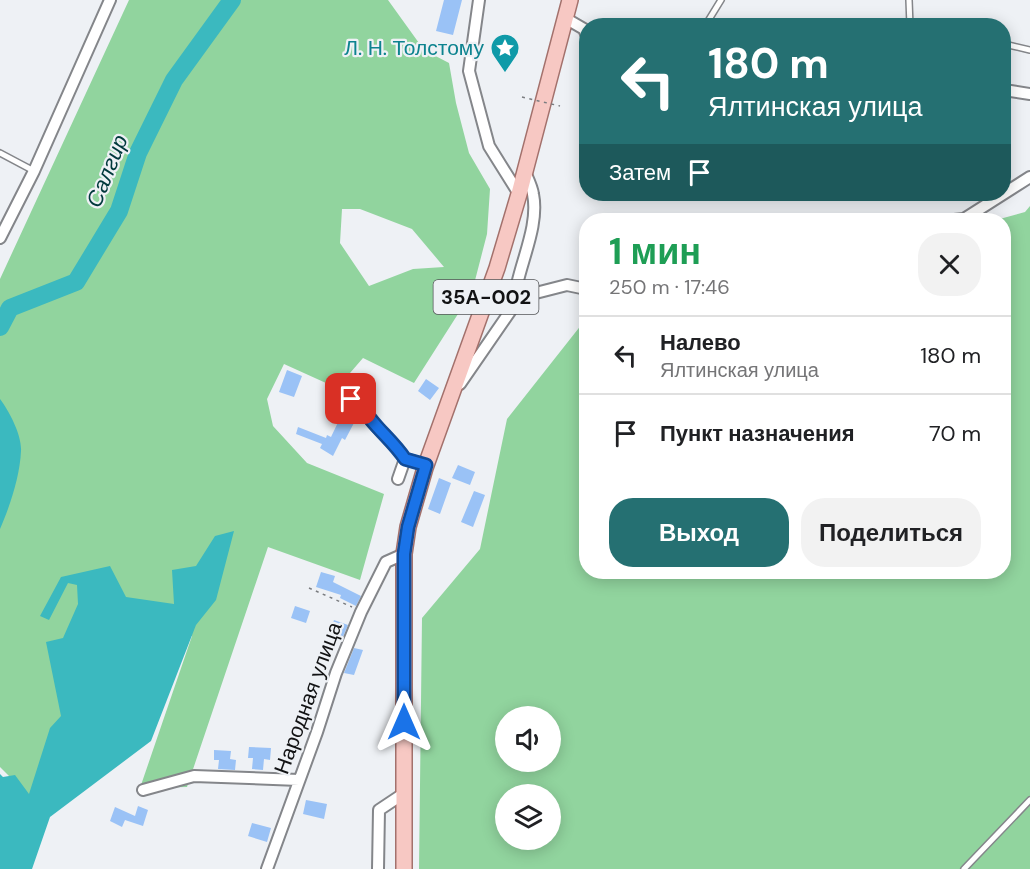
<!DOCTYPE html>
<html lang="ru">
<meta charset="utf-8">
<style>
body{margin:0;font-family:"DM Sans",sans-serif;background:#f2f2f2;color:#202124;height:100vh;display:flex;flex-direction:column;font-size:22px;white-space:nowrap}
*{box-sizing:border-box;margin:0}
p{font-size:20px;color:#757577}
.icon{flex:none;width:33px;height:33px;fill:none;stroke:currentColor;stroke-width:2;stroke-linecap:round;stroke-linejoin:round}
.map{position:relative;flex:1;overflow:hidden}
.details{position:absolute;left:579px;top:213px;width:432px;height:366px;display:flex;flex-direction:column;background:#fff;border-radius:24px;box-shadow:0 3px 15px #0003}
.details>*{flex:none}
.banner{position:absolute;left:579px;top:18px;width:432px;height:183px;border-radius:24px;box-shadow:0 3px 15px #0003;background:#257072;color:#fff;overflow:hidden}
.tools{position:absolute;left:495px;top:706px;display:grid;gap:12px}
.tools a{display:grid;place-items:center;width:66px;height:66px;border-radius:50%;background:#fff;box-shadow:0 3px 15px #0003;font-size:30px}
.pin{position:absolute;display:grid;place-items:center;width:51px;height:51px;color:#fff;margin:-26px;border-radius:12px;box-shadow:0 3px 9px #0006}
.me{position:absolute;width:66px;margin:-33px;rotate:0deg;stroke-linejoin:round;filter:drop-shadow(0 0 4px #0008)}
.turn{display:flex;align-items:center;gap:21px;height:126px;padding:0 30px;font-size:27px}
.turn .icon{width:78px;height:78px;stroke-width:2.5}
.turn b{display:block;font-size:42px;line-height:51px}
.then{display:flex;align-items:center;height:57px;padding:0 30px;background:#0003;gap:12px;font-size:22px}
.round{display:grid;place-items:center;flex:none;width:63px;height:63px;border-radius:24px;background:#f2f2f2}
.head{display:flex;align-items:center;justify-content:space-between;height:102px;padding:0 30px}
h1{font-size:36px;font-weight:700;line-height:45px;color:#1e9e55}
.cta{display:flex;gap:12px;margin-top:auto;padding:12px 30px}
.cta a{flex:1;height:69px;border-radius:24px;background:#257072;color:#fff;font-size:24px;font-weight:700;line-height:69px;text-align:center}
.cta a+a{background:#f2f2f2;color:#202124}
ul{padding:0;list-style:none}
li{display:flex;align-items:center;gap:18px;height:78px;padding:0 30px;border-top:2px solid #e0e0e0}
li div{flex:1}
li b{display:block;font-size:22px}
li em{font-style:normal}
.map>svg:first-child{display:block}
</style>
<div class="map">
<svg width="1030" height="869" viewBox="0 0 1030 869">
<rect width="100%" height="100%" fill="#eef1f5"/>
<path fill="#91d49e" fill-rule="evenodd" d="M129 0H388L424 50 449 63 456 103 469 153 490 189 487 234 472 292 414 383 363 358 337 388 284 364 267 399 273 426 307 463 384 494 360 580 268 547 187 787 140 788 192 636 124 621 34 801 0 767V279ZM342 209H360L412 229 444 267 413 269 369 286 340 243Z
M1030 206V869H419L422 618 480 549 507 419 582 324H586V572H1004V220H996L1025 212ZM506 717H550V762H506ZM506 795H550V840H506Z"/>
<path fill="#3bb9bf" d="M0 399C9 411 22 435 21 451 20 476 10 506 0 529Z
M234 531 216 600 196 625 151 741 50 817 32 869H0V774L3 777 15 775 29 794 50 728 61 716 46 642 63 638 78 604 77 585 68 583 49 620 40 616 61 577 110 566 126 597 174 604 172 570 196 566 215 536Z"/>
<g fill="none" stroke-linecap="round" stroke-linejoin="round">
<path stroke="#3bb9bf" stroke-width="18" d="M0 327 10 308 76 282 119 211 138 153 174 80 232 0"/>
</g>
<path fill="#9ac2f6" d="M444 0H462L453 35 436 31Z
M287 370 302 376 294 397 279 392Z
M359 375 375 382 371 392 355 385Z
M426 379 439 388 430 400 418 391Z
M342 414 355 421 345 440 342 438 333 456 320 448 322 444 296 434 298 427 326 438 327 435 331 437Z
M458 465 475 472 470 485 452 478Z
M439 478 451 483 440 514 428 509Z
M474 491 485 495 473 527 461 522Z
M321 572 335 576 333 582 361 596 356 606 340 598 341 595 316 587Z
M295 606 310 611 306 623 291 618Z
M334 620 348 625 342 639 329 635Z
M354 648 363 650 354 675 344 673Z
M249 747 271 748 270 760 264 759 263 770 252 769 253 758H248Z
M214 750 231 751 230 759 236 760 235 770 218 769 219 760H214Z
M306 800 327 804 324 819 303 814Z
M138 806 148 810 143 826 125 820 122 827 110 821 115 807 135 816Z
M252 823 271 828 267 842 248 836Z"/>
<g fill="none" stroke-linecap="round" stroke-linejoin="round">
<g stroke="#84868a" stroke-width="8">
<path id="lane" d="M909 0 910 26
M705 26 721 0
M1004 44 1030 50
M0 153 34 171
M964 869 1030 800"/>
</g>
<g stroke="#84868a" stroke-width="14">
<path id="street" d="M479 0 469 71 489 146 519 194
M565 18 584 29 586 34
M1004 90 1030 94
M954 220 964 219 1030 177
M0 238 34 171 110 0
M513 305C517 268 540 228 533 194 532 187 528 179 525 172
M460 384 520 297 567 285 586 289
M351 399 360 403C370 425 392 439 405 459L426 465
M398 479 405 459
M143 790 194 776 299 780
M267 869 317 732 336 673 361 612 386 562 404 554
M378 869 379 810 403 794"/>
</g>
<g stroke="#a3716c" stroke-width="18">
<path id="primary" d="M404 869V554L408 527 425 468 497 268 519 194 570 0"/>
</g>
<path stroke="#7b7d80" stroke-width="1.5" stroke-dasharray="3 4.5" stroke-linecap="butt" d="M309 588 352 607"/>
<use href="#lane" stroke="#fff" stroke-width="5"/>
<use href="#street" stroke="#fff" stroke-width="10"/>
<use href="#primary" stroke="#f7c8c3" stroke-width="15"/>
<path stroke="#7b7d80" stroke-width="1.5" stroke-dasharray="3 4.5" stroke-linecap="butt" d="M522 97 560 106"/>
</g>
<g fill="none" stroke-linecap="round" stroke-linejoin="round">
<g stroke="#114b97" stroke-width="15">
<path id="route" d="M351 399 360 403C371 425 392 439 405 459L426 465 408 527 404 554V722"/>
</g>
<use href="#route" stroke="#1a73e8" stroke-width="10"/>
</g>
<defs>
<g id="sight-pin" transform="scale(1.5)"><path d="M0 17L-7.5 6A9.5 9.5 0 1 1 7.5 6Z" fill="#0f9aa8" stroke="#eef1f5"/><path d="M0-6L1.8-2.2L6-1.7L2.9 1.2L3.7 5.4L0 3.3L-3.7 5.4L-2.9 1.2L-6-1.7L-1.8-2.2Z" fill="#fff"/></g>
</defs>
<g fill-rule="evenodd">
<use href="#sight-pin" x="505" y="48"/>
</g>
<g text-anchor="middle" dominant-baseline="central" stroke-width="4.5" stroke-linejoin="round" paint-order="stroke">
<rect fill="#eef1f5" stroke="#545658" stroke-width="1.5" x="433.5" y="280" width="105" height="34" rx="4.5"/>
<g font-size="20" font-weight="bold" fill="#121314">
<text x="486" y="297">35А-002</text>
</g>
<g font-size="21" fill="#0d838f" stroke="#eef1f5" text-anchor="end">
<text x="484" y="48">Л. Н. Толстому</text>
</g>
<g font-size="21" fill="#121314" stroke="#eef1f5">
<text transform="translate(308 698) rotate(-70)">Народная улица</text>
</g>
<g font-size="22" font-style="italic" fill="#00393c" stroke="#eef1f5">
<text transform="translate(107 171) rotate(-68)">Салгир</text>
</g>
</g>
</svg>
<div class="tools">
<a><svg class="icon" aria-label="sound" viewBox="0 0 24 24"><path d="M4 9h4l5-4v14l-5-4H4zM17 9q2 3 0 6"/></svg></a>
<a><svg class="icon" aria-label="layers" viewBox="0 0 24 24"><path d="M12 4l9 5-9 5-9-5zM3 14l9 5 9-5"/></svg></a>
</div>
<div class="pin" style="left:351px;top:399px;background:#d93025"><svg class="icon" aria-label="arrive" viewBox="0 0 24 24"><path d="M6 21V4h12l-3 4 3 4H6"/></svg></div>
<svg class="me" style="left:404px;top:722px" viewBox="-20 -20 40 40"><path d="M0-17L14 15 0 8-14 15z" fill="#1a73e8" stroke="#fff" stroke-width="4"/></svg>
<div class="banner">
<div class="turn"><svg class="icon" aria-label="left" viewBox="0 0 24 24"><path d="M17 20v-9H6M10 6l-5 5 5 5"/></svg><div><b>180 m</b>Ялтинская улица</div></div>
<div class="then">Затем<svg class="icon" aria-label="arrive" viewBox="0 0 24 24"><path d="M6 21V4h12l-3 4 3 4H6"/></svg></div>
</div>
<section class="details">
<div class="head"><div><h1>1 мин</h1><p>250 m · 17:46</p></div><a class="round"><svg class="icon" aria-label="close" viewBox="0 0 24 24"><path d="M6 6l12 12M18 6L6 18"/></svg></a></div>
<ul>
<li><svg class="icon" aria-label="left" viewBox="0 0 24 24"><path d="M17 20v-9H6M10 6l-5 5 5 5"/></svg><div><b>Налево</b><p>Ялтинская улица</p></div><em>180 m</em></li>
<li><svg class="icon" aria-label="arrive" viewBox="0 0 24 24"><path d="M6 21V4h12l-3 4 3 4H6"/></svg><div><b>Пункт назначения</b></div><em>70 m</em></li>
</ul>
<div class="cta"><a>Выход</a><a>Поделиться</a></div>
</section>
</div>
